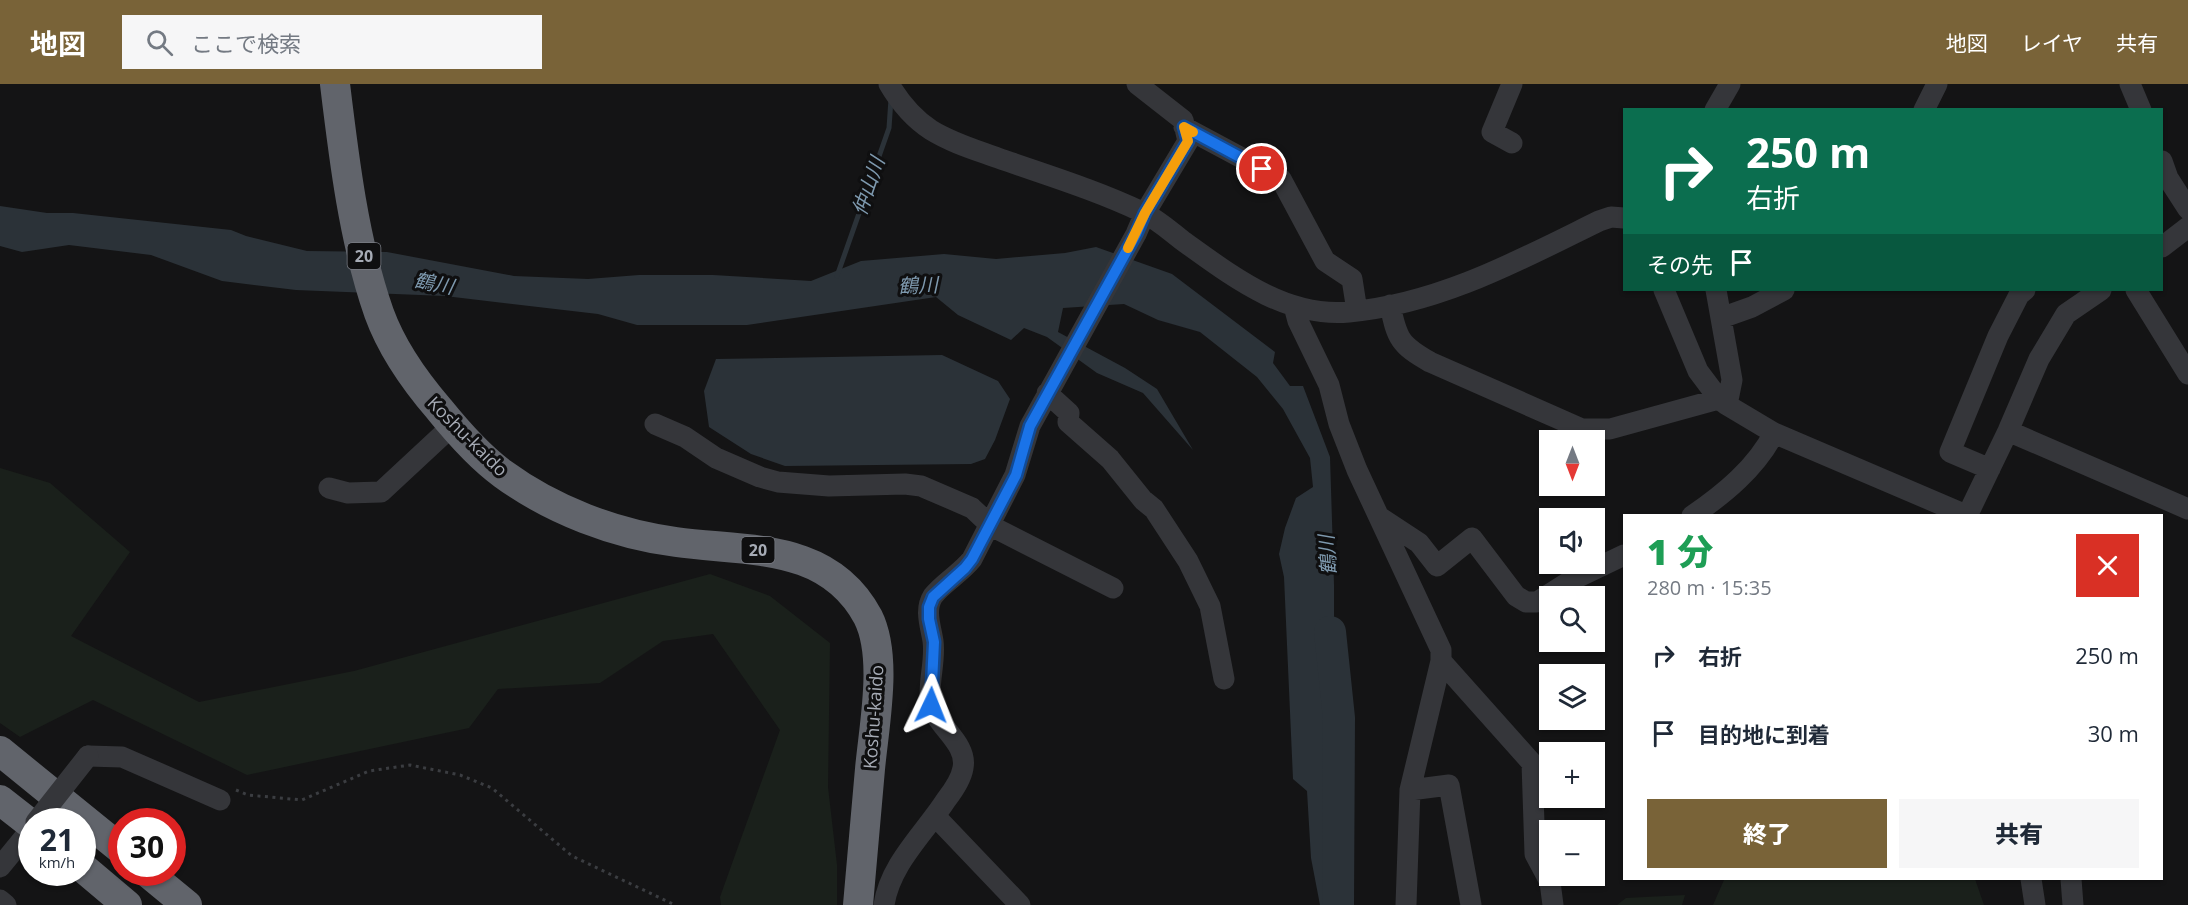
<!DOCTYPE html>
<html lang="ja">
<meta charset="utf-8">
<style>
body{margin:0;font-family:"Open Sans","Noto Sans JP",sans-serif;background:#f6f6f7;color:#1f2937;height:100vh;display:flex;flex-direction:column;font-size:22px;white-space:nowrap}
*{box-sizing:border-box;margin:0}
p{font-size:20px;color:#747a83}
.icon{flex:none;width:33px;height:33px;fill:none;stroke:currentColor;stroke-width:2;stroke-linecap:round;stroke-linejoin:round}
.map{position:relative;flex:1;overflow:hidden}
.sheet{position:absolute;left:1623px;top:430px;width:540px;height:366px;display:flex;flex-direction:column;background:#fff;border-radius:0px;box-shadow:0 2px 4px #0004}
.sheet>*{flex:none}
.banner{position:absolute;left:1623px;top:24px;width:540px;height:183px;border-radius:0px;box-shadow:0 2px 4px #0004;background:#0b6e4f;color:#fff;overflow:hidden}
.needle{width:39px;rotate:180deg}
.controls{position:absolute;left:1539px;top:346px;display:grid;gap:12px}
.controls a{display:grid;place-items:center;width:66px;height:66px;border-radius:0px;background:#fff;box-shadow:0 2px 4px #0004;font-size:30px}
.speed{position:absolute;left:18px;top:724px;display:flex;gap:12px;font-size:30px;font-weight:700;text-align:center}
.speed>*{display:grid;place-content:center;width:78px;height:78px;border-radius:50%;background:#fff;box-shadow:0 2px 4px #0004;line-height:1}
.speed small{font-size:15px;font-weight:400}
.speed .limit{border:9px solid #d22;background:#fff;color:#111}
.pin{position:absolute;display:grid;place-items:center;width:51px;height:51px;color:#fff;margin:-26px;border:3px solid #fff;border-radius:50%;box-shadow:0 2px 6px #0007}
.me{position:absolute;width:66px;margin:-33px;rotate:2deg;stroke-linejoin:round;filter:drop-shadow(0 0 4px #0008)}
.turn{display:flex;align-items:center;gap:21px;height:126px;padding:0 24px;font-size:27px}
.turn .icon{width:78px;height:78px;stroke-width:2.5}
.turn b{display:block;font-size:42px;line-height:51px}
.then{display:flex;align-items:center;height:57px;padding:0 24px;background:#0003;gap:12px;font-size:22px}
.round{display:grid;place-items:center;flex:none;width:63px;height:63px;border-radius:0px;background:#f6f6f7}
.head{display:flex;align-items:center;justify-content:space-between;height:102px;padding:0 24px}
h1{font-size:36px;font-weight:800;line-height:45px;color:#1e9e55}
.button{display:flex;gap:12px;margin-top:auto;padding:12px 24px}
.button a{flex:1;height:69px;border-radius:0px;background:#796338;color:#fff;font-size:24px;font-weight:800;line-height:69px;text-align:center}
.button a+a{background:#f6f6f7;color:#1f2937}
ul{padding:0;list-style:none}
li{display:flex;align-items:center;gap:18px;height:78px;padding:0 24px}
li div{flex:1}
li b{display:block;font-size:22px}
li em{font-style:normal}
header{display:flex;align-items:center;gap:36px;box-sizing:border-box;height:84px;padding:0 30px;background:#796338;color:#fff}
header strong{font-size:28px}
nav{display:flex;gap:33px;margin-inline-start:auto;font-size:21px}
.search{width:420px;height:54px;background:#f6f6f7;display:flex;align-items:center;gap:15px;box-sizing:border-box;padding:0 21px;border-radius:0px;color:#747a83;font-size:22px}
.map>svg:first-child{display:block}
</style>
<header>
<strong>地図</strong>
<div class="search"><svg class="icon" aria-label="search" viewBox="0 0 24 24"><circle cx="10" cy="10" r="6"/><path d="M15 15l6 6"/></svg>ここで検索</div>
<nav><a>地図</a><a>レイヤ</a><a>共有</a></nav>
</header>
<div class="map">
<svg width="2188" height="821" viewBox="0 0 2188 821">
<rect width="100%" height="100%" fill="#141415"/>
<path fill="#1a201b" d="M0 384 50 399 130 468 71 552 199 618 354 587 710 490 770 512 830 559 828 703 837 781V821H721L720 813 780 646 713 550 663 557 600 599 498 605 469 644 247 691 93 616 20 653 0 639Z
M1731 795H1975L1984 821H1713L1724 796Z
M1685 811 1682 821H1617L1626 814Z"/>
<path fill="#2b3238" d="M0 122 47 129H73L231 146 246 152 307 167 387 168 514 192 588 195 639 191H713L811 197 861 177 944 170 996 175 1065 169 1096 163 1172 190 1275 268 1273 279 1290 302H1303L1330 373 1334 501V663L1352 821H1320L1311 774 1307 707 1293 695 1284 493 1279 470 1285 444 1296 414 1313 403 1310 374 1283 325 1257 293 1200 248 1158 236 1124 220 1063 224 1058 248 1125 284 1157 305 1193 366 1143 309 1097 289 1047 253 1024 244 1011 256 958 231 936 213 747 241H637L598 230 445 212 296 206 222 197 151 171 69 161 22 168 0 162Z
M942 271 998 297 1010 315 995 356 985 375 971 380 785 382 751 370 709 343 704 307 716 275Z"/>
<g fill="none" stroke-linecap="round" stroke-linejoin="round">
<path stroke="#2b3238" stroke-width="5" d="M837 192 889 44 891 15"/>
<path stroke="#2b3238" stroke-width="32" d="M1330 548 1339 634 1338 821"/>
<path stroke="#3b3d41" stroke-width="3" stroke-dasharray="3 4.5" stroke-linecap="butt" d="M236 706 248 711 302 716 369 687 410 681 460 691 492 704 572 772 675 821"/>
<path stroke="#35363a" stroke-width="21" d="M889 0C899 17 914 35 931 46 952 59 976 66 998 74 1046 91 1096 106 1142 128 1157 135 1170 147 1183 157 1232 192 1285 234 1349 228 1439 220 1520 176 1599 137L1611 133 1624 134
M1512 0 1492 48 1512 59
M2130 0 2141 26
M1715 26 1730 0
M1924 26 1937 0
M1184 43 1281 95 1325 177 1352 195 1357 227
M2162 77 2168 94 2188 125
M2162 163 2188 143
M1664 206 1698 287 1719 315 1727 321 1774 349 1968 432
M1716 206 1732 296 1727 321
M2136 206 2188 290
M1390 221C1397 255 1400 261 1430 278L1582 345H1610L1719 315
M1294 222 1298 237 1329 301 1339 340 1357 386 1441 566V577L1410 706 1406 821
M1721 234 1752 223 1784 206
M1047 309 1069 329 1068 338 1110 375 1143 416 1154 425 1188 477 1210 522 1224 595
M655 340 685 353 716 374 760 393 778 398 829 402 905 400 921 402 972 424 991 442 1113 504
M2008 347 2188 425
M1990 385 1950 368 1998 252 2019 211 2025 206
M329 404 348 409 381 408 452 342
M1692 432C1724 410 1756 384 1774 349
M1967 432 2008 347 2039 275 2066 230 2101 206
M1381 434 1419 459 1437 482 1472 454 1516 512 1526 518H1537L1570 497 1624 471
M1441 577 1532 679 1535 770 1550 798 1553 821
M88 672 122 673 220 716
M1410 706 1449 701 1471 821
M936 733 1020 821
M0 783 32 744
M2031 795 2035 821
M2071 795 2073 821
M0 816 6 821
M884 821C890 780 924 750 946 716 953 707 961 696 963 684 967 664 947 649 937 633 935 630 932 625 931 621 927 600 936 578 933 557 931 543 924 526 933 512 943 499 961 489 972 475L1015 391 1030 342 1136 150 1145 129 1188 57 1183 36 1137 0"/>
<path stroke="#61646b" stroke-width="30" d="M335 0C344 75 354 158 379 229 392 265 414 296 439 325 456 346 481 374 503 390 552 426 615 450 676 458 747 468 828 458 868 533 888 573 874 641 870 685 866 730 862 776 858 821
M0 667 122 766
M0 716 32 741
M82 783 127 821
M148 789 187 821"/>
<path stroke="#35363a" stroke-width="21" d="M36 738 88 672"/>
</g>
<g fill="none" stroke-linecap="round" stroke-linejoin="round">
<g stroke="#114b97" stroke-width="15">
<path id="route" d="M931 621 934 558 929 535V523L933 513 965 484 972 475 1016 391 1030 342 1136 150 1145 129 1188 57 1184 43 1262 85"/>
</g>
<use href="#route" stroke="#1a73e8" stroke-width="10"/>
<path stroke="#f59e0b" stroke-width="10" d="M1128 164 1145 129 1188 57 1184 43 1193 48"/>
</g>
<g text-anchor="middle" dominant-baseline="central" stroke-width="6" stroke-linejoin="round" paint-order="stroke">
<g fill="#0f0f10" stroke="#797c84" stroke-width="1.5">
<rect x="347.5" y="159" width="33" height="26" rx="4.5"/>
<rect x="741.5" y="453" width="33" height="26" rx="4.5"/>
</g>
<g font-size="16" font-weight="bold" fill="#a6abb5">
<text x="364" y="172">20</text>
<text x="758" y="466">20</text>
</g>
<g font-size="18" fill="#a6abb5" stroke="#0f0f10">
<text transform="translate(468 352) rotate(45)">Koshu-kaido</text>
<text transform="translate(873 633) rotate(-86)">Koshu-kaido</text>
</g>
<g font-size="20" font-style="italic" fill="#7e99ae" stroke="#0f0f10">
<text transform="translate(868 102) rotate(-71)">仲山川</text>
<text transform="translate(434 199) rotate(11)">鶴川</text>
<text transform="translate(918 201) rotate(-2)">鶴川</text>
<text transform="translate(1327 471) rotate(-94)">鶴川</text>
</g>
</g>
</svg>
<div class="controls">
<a><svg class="needle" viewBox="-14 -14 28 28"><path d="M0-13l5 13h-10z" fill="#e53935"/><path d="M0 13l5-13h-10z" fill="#747a83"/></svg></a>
<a><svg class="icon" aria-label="sound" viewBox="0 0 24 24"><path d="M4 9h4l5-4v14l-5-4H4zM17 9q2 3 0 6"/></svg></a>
<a><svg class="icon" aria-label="search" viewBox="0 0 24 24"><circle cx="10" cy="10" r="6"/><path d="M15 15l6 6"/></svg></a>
<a><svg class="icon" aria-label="layers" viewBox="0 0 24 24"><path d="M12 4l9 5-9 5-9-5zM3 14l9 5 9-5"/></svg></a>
<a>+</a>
<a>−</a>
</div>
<div class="speed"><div>21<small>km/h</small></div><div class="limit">30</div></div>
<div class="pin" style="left:1262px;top:85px;background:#d93025"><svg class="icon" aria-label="arrive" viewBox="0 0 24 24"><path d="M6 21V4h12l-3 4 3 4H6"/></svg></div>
<svg class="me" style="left:931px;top:621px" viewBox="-20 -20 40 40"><path d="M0-17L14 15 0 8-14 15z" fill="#1a73e8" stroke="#fff" stroke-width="4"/></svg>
<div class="banner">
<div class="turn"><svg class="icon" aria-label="right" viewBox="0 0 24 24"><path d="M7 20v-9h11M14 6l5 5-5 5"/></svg><div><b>250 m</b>右折</div></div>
<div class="then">その先<svg class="icon" aria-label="arrive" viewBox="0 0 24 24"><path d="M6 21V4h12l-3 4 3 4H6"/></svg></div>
</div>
<section class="sheet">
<div class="head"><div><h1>1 分</h1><p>280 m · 15:35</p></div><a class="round" style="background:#d93025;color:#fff"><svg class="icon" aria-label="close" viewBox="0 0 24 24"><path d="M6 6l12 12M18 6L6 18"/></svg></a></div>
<ul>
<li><svg class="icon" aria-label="right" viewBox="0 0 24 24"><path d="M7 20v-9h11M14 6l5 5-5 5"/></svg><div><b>右折</b></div><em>250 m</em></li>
<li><svg class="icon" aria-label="arrive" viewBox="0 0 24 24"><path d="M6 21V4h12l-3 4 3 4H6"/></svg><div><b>目的地に到着</b></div><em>30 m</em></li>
</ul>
<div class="button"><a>終了</a><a>共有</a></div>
</section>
</div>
